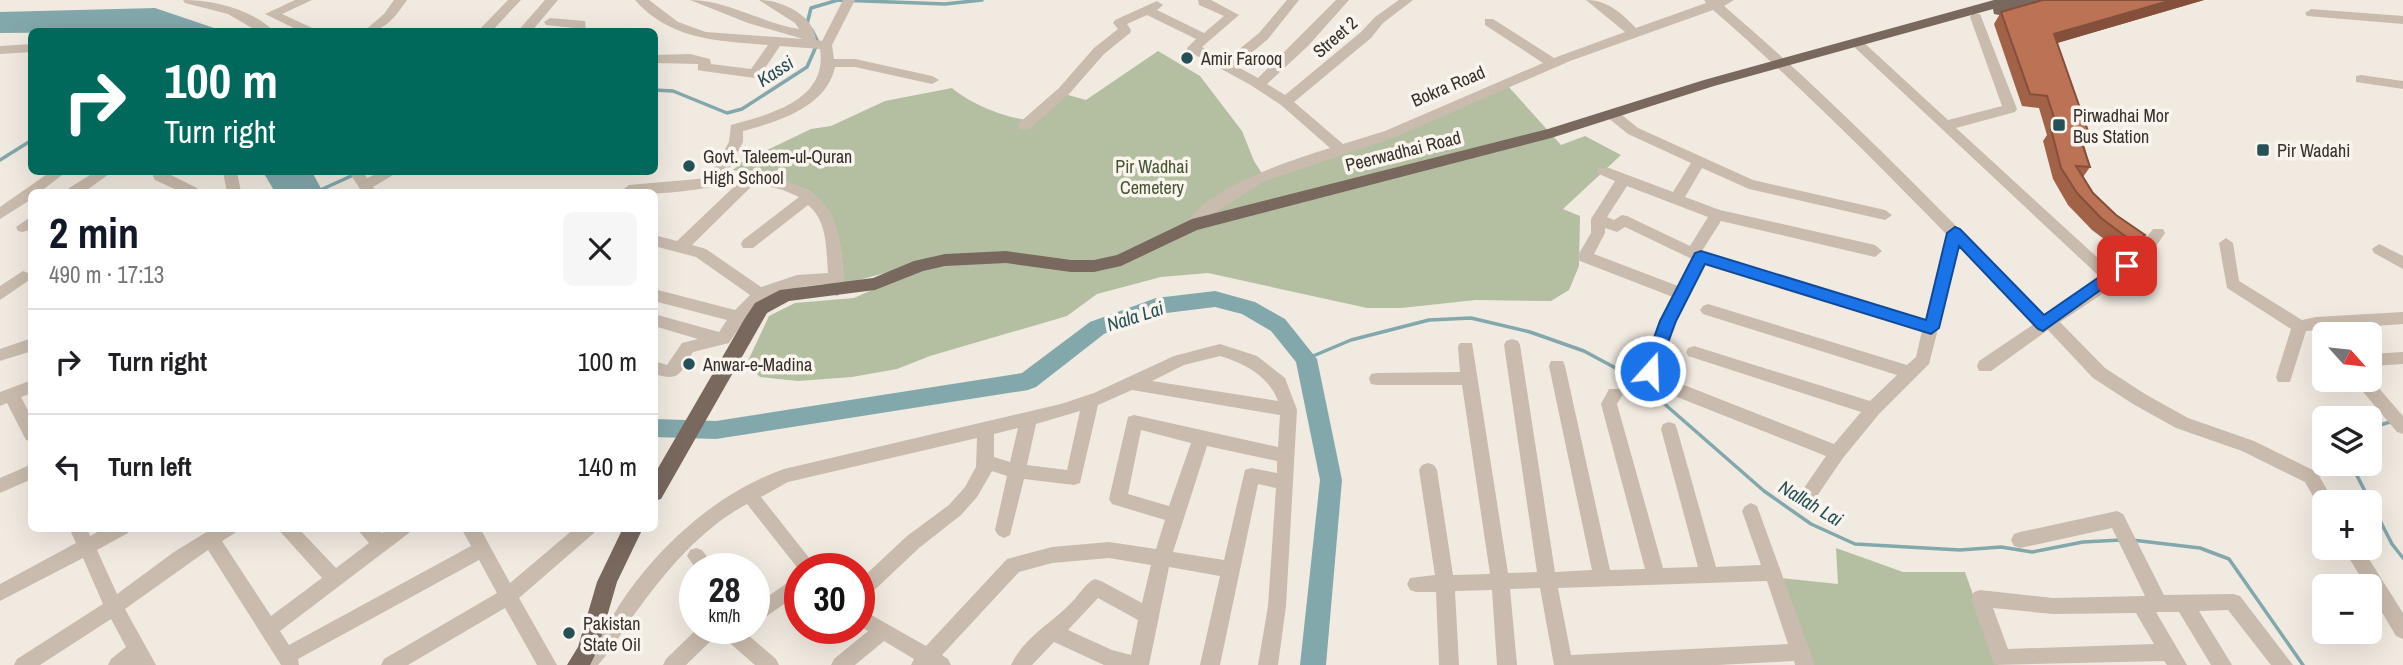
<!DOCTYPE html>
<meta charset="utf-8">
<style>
body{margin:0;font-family:"Archivo Narrow",sans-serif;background:#f6f6f6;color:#202124;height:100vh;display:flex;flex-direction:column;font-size:26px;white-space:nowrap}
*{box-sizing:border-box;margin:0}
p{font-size:23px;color:#757577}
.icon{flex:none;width:38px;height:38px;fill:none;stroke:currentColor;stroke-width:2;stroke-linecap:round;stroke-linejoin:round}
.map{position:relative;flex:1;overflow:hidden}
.details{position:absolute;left:28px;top:189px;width:630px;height:343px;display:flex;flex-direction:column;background:#fff;border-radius:10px;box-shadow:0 7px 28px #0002}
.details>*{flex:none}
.guide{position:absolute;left:28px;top:28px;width:630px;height:147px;border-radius:10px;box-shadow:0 7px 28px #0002;background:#00695c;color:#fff;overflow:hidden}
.needle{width:46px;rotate:117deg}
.tools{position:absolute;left:2312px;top:322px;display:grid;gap:14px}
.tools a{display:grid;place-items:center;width:70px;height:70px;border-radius:10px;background:#fff;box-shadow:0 7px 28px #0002;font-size:35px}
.speed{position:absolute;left:679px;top:553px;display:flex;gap:14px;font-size:35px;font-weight:700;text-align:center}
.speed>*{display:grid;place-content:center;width:91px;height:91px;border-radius:50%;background:#fff;box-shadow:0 7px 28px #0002;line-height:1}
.speed small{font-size:18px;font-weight:400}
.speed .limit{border:10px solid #d22;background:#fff;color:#111}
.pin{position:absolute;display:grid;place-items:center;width:60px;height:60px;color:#fff;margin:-30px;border-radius:14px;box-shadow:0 4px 10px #0006}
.me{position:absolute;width:77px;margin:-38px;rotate:20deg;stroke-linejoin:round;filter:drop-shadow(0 0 5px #0008)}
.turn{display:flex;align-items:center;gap:24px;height:147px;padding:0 21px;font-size:32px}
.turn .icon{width:91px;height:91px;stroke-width:2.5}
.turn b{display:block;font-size:49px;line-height:60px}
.round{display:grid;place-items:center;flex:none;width:74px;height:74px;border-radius:10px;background:#f6f6f6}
.overview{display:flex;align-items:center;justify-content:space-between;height:119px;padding:0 21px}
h1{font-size:42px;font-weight:700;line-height:52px;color:#111827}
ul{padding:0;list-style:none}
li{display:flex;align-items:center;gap:21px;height:105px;padding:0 21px;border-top:2px solid #e0e0e0}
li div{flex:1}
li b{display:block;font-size:26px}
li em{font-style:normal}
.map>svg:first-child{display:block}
</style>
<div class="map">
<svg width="2403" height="665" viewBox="0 0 2403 665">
<rect width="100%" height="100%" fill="#f1eae1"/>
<path fill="#b4bfa1" d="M1158 51 1200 76 1242 131 1254 161 1265 178 1507 85 1561 145 1585 136 1621 155 1563 209 1580 216 1579 266 1569 290 1551 301 1476 300 1401 308H1367L1208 273 1161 277 1097 294 1067 316 930 356 897 369 852 377 798 381 760 377 747 363 769 316 795 303 854 298 948 256 844 284C841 246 840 202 798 186 780 179 754 176 733 170L742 162 811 129 831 126 885 101 952 88C969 103 1005 118 1028 120L1061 93 1086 100Z
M1836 548 1903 572H1965L1998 665H1806L1772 577 1838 584Z"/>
<path fill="#82a8ac" d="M155 8 223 31 0 33V12Z
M263 172H312L323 192H275Z"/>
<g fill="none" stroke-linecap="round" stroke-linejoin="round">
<path stroke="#82a8ac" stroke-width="3.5" d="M807 24 811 8 838 0 945 4 982 0
M654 90 673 91 727 113 742 109 807 67 818 42 812 30
M0 160 32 140
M316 192 360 172
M1306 359 1351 340 1429 320 1471 318 1530 332 1584 351 1636 379 1764 491 1811 524 1855 544 1960 550 2001 547 2032 552 2083 542 2121 540
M2370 428 2390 422
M2351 464 2392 544 2403 558
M2132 540 2200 548 2229 559 2303 665"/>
<path fill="#82a8ac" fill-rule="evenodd" d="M1215 291 1255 302 1285 319 1317 359 1342 480 1326 665H1300L1320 480 1296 362 1271 331 1242 314 1215 307 1158 314 1104 334 1036 387 1028 390 716 439 654 437V419L716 421 1022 373 1090 322 1156 298Z"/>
<path fill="#c9bbad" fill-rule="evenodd" d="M183 0C215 0 251 9 275 32H259L228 14 185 3Z
M295 0H312L282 14 321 32H302L265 14Z
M394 0H407C395 17 385 32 363 32L384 14Z
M508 0H521L491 32H477Z
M545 0H558L531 32H517Z
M635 0H649L678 22 706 32 803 39 748 23 690 0C727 0 762 23 799 29L795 23 759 0C781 0 814 15 816 40L822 41 843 0H855L832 45 834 59H855L932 76 939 80 932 84 855 67H835C827 107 777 122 743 131V142L726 175C745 169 755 173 774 178 842 194 839 230 845 290L837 296 832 294 829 284C776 287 757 300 729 343L693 352C679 373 682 382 654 374V361L667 365 682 343 698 339 654 326V314L719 332 727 320 654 301V289L735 310 750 295 696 257 654 246V235L677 241 741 180C702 191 659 196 620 192L629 185 709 178 729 142 731 125C771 114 828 100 820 49L780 46 763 71 781 74 783 77 776 81 703 71 698 70V64L654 63V55L690 54 710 59 711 64 751 69 768 45C718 41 670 40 635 0ZM755 183 783 190 799 197 743 240 741 244 743 248H753L808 205C828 221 826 250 828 273L797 275 761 287 706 249 692 245Z
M1198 0H1211L1239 15 1202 47 1226 60 1259 33 1287 0H1299L1268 39 1236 66 1258 78 1336 0H1349L1308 46 1267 84 1285 95 1361 32 1375 17 1399 0H1413L1383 23 1371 38 1294 102 1343 144 1385 131 1543 63 1485 25V19H1493L1554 58 1625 32 1586 0C1608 0 1621 13 1636 28L1706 3 1704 0H1734L1724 6C1838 103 1940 210 2045 316L2101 278 1850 43 1851 40H1861L1948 120 2002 106 1970 17 1972 14H1980L2017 109 2015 112 1956 128 2111 270 2137 249 2153 229H2163L2165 233C2141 272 2097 297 2060 322L2105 368 2145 394 2188 418 2254 441 2317 472 2334 502H2324V509L2319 507 2305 482 2242 451 2176 428 2133 404 2093 378 2048 330 1991 371H1979L1977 366 1979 361 2034 324 1959 247 1929 364 1879 414 1843 458 1817 496 1811 498 1805 496 1802 491 1826 456 1672 395 1670 390 1672 385H1684L1834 444 1861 412 1688 356 1686 352 1688 348 1694 346 1870 401 1897 375 1703 314 1700 310 1703 306 1708 304 1907 365 1916 357 1922 331 1705 264 1676 321 1656 376H1644L1642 371 1660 321 1673 297 1580 261 1577 257 1591 233V219L1615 181 1599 174 1597 171 1599 168H1609L1673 192 1691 163 1628 134 1607 117 1605 114 1607 111H1617L1638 128 1753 180 1885 210 1892 215 1885 220 1749 189 1702 168 1685 197 1720 210 1875 245 1882 251 1875 257 1721 221 1702 251 1925 320 1947 235C1871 157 1795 81 1713 10L1570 61 1395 137 1263 182 1205 219 1197 229 1192 230 1185 225C1208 187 1288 161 1330 148L1281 105 1249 84 1188 51 1187 48 1196 39 1147 15 1127 24 1131 30 1130 33 1104 54 1069 94 1029 129H1019L1017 126 1019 123 1059 88 1094 48 1118 29 1113 23 1115 20 1157 1 1163 5 1157 10 1204 33 1224 16 1199 5ZM1627 186 1708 217 1690 246 1627 216 1622 215 1614 220 1607 217ZM1625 227 1692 259 1678 286 1594 254 1605 233V228L1617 232Z
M2311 9 2403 16V24L2307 16 2305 13Z
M550 18 585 21 586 32H573L574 28 546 25 544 22Z
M32 44V52L0 54V46Z
M2361 75 2403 81V89L2356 82V76Z
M50 172H66L40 192H32V199L0 219V207Z
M95 172H112L84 192H67L69 188Z
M155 172H165L197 188 199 192H181L155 180 153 176Z
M223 172H237L241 192H227Z
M349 172H363L367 178 380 172H398L373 187 376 192H362Z
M32 216V229L23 232 18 231 16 227Z
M2226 238 2233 243 2239 281 2302 320 2316 317 2403 312V324L2306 331 2290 382H2278L2276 377 2291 329 2227 288 2219 243Z
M2379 244 2403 256V269L2374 253 2372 249Z
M23 271 28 273 31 277 28 281 0 300V286Z
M32 338V351L0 361V349Z
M1512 339 1518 341 1520 345 1555 572 1592 570 1549 366 1551 361H1563L1565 366 1610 570 1645 569 1601 404 1609 389H1621L1623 394 1617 404 1663 568 1698 567 1661 429 1663 424 1669 422 1675 424 1677 429 1716 567 1761 565 1742 511 1745 506 1751 503 1757 506 1815 665H1795L1794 661 1718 665H1554L1540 588 1510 589 1517 665H1497L1492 590 1455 591 1459 665H1439L1436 592H1416L1410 590 1407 584 1410 578 1435 575 1419 470 1422 465 1428 463 1434 465 1437 470 1453 575 1490 574 1462 385H1377L1371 384 1369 379 1371 374 1377 373 1460 372 1458 347 1460 343H1472L1508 573 1537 572 1504 345 1506 341ZM1767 581 1788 644 1571 655 1558 588Z
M1220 344 1257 356 1285 378 1297 410 1286 606 1278 665H1258L1268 606 1276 488 1258 484 1220 665H1200L1220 576 1169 567 1149 665H1104L1054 642 1032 665H1011C1024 637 1052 623 1072 602 1080 594 1085 583 1095 579L1101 581 1142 603 1151 565 1109 558 1052 563 1019 572 942 655 948 659 951 665H911L914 659 884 641 855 665H831L834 659 868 631 859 626V608L926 646 1007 559 1052 547 1109 542 1156 549 1165 520 1112 504 1109 499 1128 417 1134 415 1278 447 1280 415 1132 390 1098 405 1080 483 1074 485 1024 479 1010 535 1004 538 998 535 995 530 1007 476 992 471 977 497 961 515 919 548 865 599 859 601V581L907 536 949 505 965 487 976 467 977 438 788 482 761 497 818 569H800V571L747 504C704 527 671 565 642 604 626 624 615 646 598 665H575C581 653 592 646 600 636 609 623 617 608 626 595 665 540 721 491 784 469L1061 404 1094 393 1174 356ZM1220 356C1245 364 1268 375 1278 401L1152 381 1184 365ZM1080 411 1067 470 1027 465 1036 424ZM1018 428 1010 462 994 457V434ZM1141 430 1191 443 1169 506 1128 494ZM1207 446 1277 461V473L1251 468 1245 470 1224 560 1173 552ZM1098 598 1138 620 1131 655 1112 650 1068 630Z
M2403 352V364L2370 366V354Z
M2370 378 2403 416V434L2397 432 2353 380Z
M32 380V393L21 397 32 418V442L26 440 7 403 0 406V392Z
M32 464V479L0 493V478Z
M2117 511 2123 514 2164 595 2233 594 2240 596 2293 665H2271L2228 610 2199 611 2232 665H2211L2179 612H2156L2187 665H2167L2164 661 1994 665 1971 598 1974 592 1980 590 2053 598 2145 596 2112 528 2020 548 2014 546 2011 540 2014 534 2020 532ZM1993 608 2053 614 2136 613 2154 644 2008 649Z
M69 528H87L90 536 105 528H131L128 533 97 550 117 594 174 552 213 528H238L235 533 222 541 271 616 322 578 277 528H298L336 568 369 543 356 528H377L382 533 389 528H412L409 533 280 631 289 645 471 546 461 528H480L510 583 575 528H597L594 533 519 598 557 665H537L505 608 408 665H381L384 659 497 593 479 560 298 659 299 665H281L208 550 125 609 156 665H108L111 659 126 647 111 619 40 665H14L17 659 103 604 83 558 0 601V584L76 543Z
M696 548 702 550 716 569H696L687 556 690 550Z
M2343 548H2362L2403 613V639L2396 636 2370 592V586H2366Z
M800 574V593L754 625V606Z
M698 628H720L718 634 686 665H663L666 659Z
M725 628H740L776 659 779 665H755L725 639 723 633Z"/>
<path fill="#78685e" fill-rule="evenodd" d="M1994 0H2044L2042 3 1999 15 1994 14 1993 9 1714 86 1551 138 1197 230 1121 266 1094 272H1071L1006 263 945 266 923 271 875 290 789 301 767 313 661 499 654 501V475L745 318 755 303 780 290 873 278 914 261 945 254 1006 251 1071 260H1094L1117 255 1192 219 1548 129 1704 80Z
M623 528H643L617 582 597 651 590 665H567L578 647 597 582Z"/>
</g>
<path fill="#a26248" d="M2043 0H2204L2057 43 2090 167 2083 177 2093 193 2136 246 2124 254 2092 230 2068 205 2053 179 2043 141 2047 135 2039 108 2022 106 1994 24 2001 12Z"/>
<path fill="#84503b" d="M2172 0H2204L2047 46 2054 34Z
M2145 235 2136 246 2124 254 2133 242Z"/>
<path fill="#bc7254" stroke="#84503b" stroke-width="2" d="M2043 0H2172L2054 34 2089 134 2083 146 2090 167 2076 166 2093 193 2116 215 2145 235 2133 242 2101 218 2077 193 2061 168 2051 129 2058 130 2047 96 2030 94 2001 12Z"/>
<path fill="#1a73e8" stroke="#114b97" stroke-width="2" d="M1955 227 1960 229 2044 315 2121 262H2132L2134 266 2043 331 2038 329 1959 246 1939 328 1931 334 1705 264 1676 321 1656 375H1645L1642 371 1660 321 1695 253 1701 251 1926 320 1947 233Z"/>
<g fill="#245056" stroke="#f9f4ed" stroke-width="2.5">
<circle cx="1187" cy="58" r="7"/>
<rect x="2052" y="118" width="14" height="14" rx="3.5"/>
<rect x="2256" y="143" width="14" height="14" rx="3.5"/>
<circle cx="689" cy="166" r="7"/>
<circle cx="689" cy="364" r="7"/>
<circle cx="569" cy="633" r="7"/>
</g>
<g text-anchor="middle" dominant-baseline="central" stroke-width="7" stroke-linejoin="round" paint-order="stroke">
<g font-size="18" fill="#38302b" stroke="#f9f4ed">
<text transform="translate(1335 37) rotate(-41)">Street 2</text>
<text transform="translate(1448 86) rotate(-23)">Bokra Road</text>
<text transform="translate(1403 151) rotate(-14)">Peerwadhai Road</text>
</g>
<g font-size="18" fill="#38302b" stroke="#f9f4ed" text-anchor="start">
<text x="1201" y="58">Amir Farooq</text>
<text x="2073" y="115">Pirwadhai Mor<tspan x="2073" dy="21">Bus Station</tspan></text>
<text x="2277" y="150">Pir Wadahi</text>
<text x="703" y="156">Govt. Taleem-ul-Quran<tspan x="703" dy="21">High School</tspan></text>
<text x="703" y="364">Anwar-e-Madina</text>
<text x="583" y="623">Pakistan<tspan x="583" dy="21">State Oil</tspan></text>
</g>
<g font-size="18" fill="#455431" stroke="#f9f4ed">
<text x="1152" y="166">Pir Wadhai<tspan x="1152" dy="21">Cemetery</tspan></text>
</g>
<g font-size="19" font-style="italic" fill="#245056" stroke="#f9f4ed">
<text transform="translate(775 71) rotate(-33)">Kassi</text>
<text transform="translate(1135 316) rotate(-18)">Nala Lai</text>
<text transform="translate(1811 503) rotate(31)">Nallah Lai</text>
</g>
</g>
</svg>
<div class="tools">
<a><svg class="needle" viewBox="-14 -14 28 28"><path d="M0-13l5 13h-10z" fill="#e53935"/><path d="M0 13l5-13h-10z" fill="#757577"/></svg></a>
<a><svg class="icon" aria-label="layers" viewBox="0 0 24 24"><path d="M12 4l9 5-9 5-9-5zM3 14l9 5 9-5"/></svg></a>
<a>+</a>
<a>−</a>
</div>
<div class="speed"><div>28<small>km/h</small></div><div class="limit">30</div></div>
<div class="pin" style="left:2127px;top:266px;background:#d93025"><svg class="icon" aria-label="arrive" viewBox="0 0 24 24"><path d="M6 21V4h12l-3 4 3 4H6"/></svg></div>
<svg class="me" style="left:1650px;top:371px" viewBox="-20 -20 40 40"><circle r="17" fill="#1a73e8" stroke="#fff" stroke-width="3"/><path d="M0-11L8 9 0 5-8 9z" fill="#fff"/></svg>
<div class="guide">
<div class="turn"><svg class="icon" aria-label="right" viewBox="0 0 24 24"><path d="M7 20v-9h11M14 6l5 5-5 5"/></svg><div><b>100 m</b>Turn right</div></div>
</div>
<section class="details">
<div class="overview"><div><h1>2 min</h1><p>490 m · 17:13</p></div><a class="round"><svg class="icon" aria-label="close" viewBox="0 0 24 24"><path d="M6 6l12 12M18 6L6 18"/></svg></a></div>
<ul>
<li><svg class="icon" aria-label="right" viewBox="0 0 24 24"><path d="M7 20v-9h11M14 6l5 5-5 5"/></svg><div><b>Turn right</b></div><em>100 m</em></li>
<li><svg class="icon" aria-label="left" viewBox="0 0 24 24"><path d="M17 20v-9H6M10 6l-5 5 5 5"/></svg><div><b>Turn left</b></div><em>140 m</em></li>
</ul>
</section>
</div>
